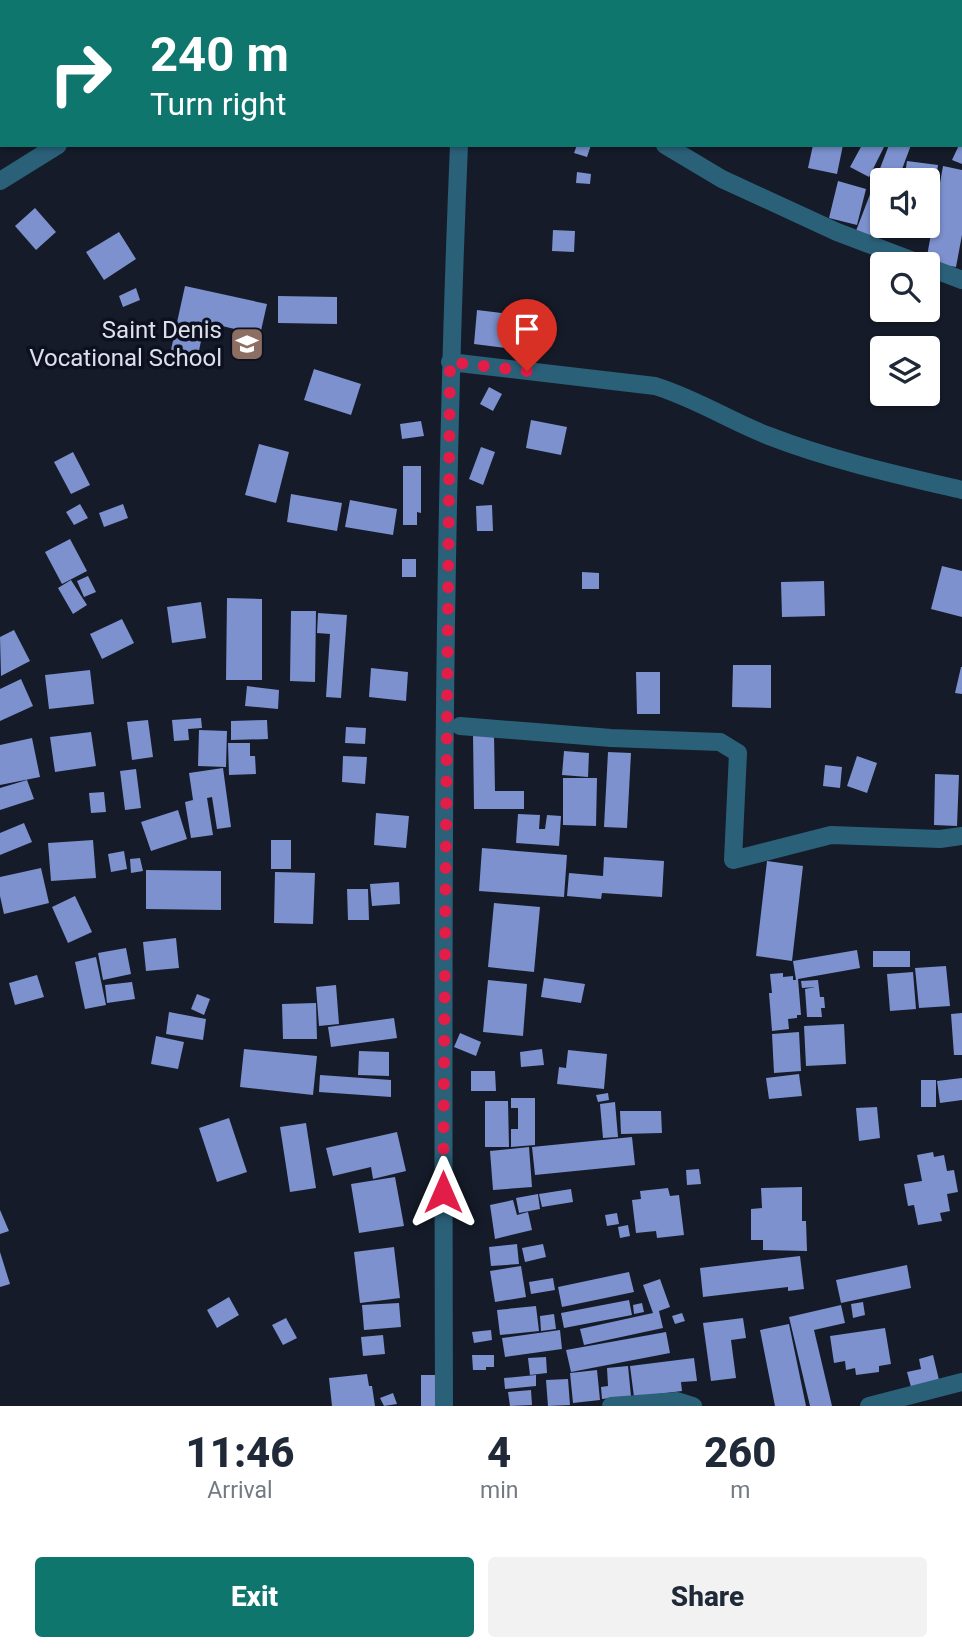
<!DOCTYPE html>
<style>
body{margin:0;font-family:Roboto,sans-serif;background:#f2f2f3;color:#1f2937;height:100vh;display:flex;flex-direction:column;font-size:26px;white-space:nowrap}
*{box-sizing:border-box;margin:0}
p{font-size:23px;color:#747a83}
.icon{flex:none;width:38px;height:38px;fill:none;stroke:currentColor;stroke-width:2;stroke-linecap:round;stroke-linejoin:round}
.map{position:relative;height:1406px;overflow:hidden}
.panel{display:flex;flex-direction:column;background:#fff;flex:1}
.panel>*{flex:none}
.guide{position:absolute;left:0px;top:0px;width:962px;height:147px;box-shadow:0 2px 5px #0004;background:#0f766e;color:#fff;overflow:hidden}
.fabs{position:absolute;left:870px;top:168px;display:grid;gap:14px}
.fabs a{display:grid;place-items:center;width:70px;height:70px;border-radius:7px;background:#fff;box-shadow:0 2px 5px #0004;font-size:35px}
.pin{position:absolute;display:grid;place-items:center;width:60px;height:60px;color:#fff;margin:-72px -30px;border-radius:50% 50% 50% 0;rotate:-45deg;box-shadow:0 0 7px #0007}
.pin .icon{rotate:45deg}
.me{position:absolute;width:77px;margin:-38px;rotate:0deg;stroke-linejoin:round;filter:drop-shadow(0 0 5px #0008)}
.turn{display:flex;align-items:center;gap:24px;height:147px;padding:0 35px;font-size:32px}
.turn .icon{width:91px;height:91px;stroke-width:2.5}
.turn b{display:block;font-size:49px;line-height:60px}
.eta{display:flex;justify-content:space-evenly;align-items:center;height:119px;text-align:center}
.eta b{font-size:42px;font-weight:800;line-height:49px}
.button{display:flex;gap:14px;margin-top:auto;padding:14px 35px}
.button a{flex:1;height:80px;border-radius:7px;background:#0f766e;color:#fff;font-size:28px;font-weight:800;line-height:80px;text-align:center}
.button a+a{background:#f2f2f3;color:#1f2937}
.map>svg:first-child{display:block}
</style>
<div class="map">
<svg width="962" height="1406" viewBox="0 0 962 1406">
<rect width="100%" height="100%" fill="#151b29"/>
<path fill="#7c91ce" d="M577 145H591L587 157 574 153Z
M813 145H843L837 174 808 168Z
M862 145H885L869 177 850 167Z
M889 145H911L898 180H882V222L874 244 854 236Z
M959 145H962V164L952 160Z
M907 161 938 165 933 203 928 202V180H904Z
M943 166 962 170V235L956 267 926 262Z
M577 172 591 174 590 184 576 183Z
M838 181 866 189 857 225 829 218Z
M35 208 56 232 36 250 15 226Z
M553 230 575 231 574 252 552 251Z
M119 232 136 259 104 280 86 252Z
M185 286 267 304 260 335 205 322 196 365 169 359Z
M136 288 140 300 123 307 119 296Z
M278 296 337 297V324L278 323Z
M477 310 510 314 506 348 474 344Z
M314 369 361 384 351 415 304 400Z
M489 387 502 394 493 411 480 404Z
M531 420 567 427 561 455 526 448Z
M421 421 424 436 402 439 400 424Z
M259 444 289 452 276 503 245 495Z
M481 447 495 452 483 485 469 479Z
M73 452 90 485 71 494 54 462Z
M403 466H421V513L417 512V525H403Z
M291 494 342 503 337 531 287 522Z
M350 500 397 509 393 535 345 527Z
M80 504 88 518 74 525 66 512Z
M123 504 128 518 104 527 99 513Z
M492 505 493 531H477L476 506Z
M70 539 87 571 62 584 45 552Z
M402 559H416V577H402Z
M942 566 962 571V617L931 609Z
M582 572 599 573V589H582Z
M88 576 96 592 84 597 77 581Z
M71 580 87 605 73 614 58 588Z
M824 581 825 616 782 617 781 582Z
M227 598 262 599V680H226Z
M201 602 206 638 172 643 167 607Z
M291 611H316L315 682 290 681Z
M318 613 347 615 341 698 326 697 330 634 317 633Z
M122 619 134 643 102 659 90 634Z
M14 630 30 661 1 676 0 637Z
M733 665H771V708L732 707Z
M961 667H962V694L955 693Z
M371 668 408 672 406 701 369 697Z
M90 670 94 704 49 709 45 675Z
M636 672H660V714H637Z
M21 679 33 706 0 721V689Z
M247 686 279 690 278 709 245 706Z
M201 718 202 728 188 729 189 740 174 741 172 720Z
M148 720 153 757 132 760 127 722Z
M267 720 268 739 231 740V721Z
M346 727 366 728 365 744 345 743Z
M199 730 227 731 226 767 198 766Z
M91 732 96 766 55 772 50 737Z
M473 734H494L495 791H524V809H474Z
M32 738 40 777 0 785V745Z
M228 743H250V756H255L256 774 229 775Z
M564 751 589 753 588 777 562 775Z
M608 752 631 753 627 828 604 827Z
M343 756 367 757 365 784 342 782Z
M857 756 877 763 867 793 847 786Z
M825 765 842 767 840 788 823 786Z
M223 768 231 827 217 829 212 797 207 798 213 835 191 838 185 802 193 800 189 773Z
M136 769 141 808 125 810 120 771Z
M935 774 959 775 957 826 934 825Z
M563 778H597L596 826 563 825Z
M27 780 34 799 0 810V788Z
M104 792 106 812 91 813 89 793Z
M178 810 187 839 151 851 141 822Z
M376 813 409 816 406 848 374 845Z
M518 814 540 815 539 829H545L547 815 561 816 559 846 516 843Z
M24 823 32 842 0 855V833Z
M93 840 96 878 51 881 48 843Z
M271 840H291V869H271Z
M482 848 567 855 564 897 479 891Z
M124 851 127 869 111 872 108 854Z
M604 857 664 861 662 897 602 893 601 899 567 896 569 873 603 876Z
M140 858 143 871 131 873 130 859Z
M767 861 803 866 792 961 756 956Z
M41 868 49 903 4 914 0 896V877Z
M146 870 221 871V910L146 909Z
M275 872 315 873 313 924 274 923Z
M399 882 400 904 372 906 370 884Z
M347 889H368L369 920H348Z
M75 896 92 932 68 943 52 907Z
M494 903 540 907 534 972 488 967Z
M176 938 179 968 146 971 143 942Z
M126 948 131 974 103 980 98 953Z
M857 950 860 968 798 979 801 1015H797V1018L788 1019 789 1029 772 1031 769 993H772L770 974 783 973V977L793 976V980H796L793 961Z
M873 951H910V967H873Z
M96 957 106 1005 85 1009 75 962Z
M946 966 950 1006 919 1008 915 968Z
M913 972 916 1009 890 1011 887 974Z
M37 975 44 997 15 1005 9 983Z
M544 978 585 984 581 1003 541 997Z
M488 980 527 984 523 1036 483 1032Z
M818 980 820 997H824L825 1008H821L822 1017H807L805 989 815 987 802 988 801 981Z
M132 982 135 999 107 1003 105 985Z
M336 985 339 1024 319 1026 316 987Z
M197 994 210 999 204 1015 191 1009Z
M316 1003 317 1039H283L282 1004Z
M169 1012 206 1019 203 1040 166 1034Z
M962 1013V1055H954L951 1014Z
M394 1018 397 1038 331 1047 328 1027Z
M844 1024 846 1064 806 1066 804 1026Z
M799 1032 801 1071 774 1073 772 1034Z
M460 1033 481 1042 476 1056 454 1047Z
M156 1036 184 1042 178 1069 151 1064Z
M244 1049 317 1056 313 1095 240 1087Z
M542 1049 544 1065 521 1067 520 1052Z
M568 1050 607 1054 604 1089 557 1084 559 1067 566 1068Z
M359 1051 389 1052V1076L358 1075Z
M471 1071H495L496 1091H471Z
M799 1074 802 1096 769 1099 766 1078Z
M320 1075 391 1080V1097L319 1092Z
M962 1078V1100L940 1103 937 1081Z
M921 1080H936V1107H921Z
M608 1093 609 1100 598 1102 596 1095Z
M511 1098H535V1145L511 1147V1129H518V1108H511Z
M485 1101H508L509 1147H485Z
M615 1102 618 1137 603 1138 600 1104Z
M877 1107 880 1138 859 1141 856 1108Z
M620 1111H661L662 1133 621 1134Z
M229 1118 247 1172 217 1182 199 1128Z
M306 1123 316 1188 290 1192 280 1127Z
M397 1132 406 1171 373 1179 371 1167 333 1176 326 1148Z
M632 1137 635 1165 535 1175 532 1147Z
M529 1147 532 1187 493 1190 490 1151Z
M933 1152 934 1157 944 1155 947 1171 954 1170 958 1192 947 1194 950 1211 940 1213 942 1221 918 1225 914 1205 908 1206 904 1184 922 1181 917 1155Z
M699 1169 701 1184 687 1185 686 1170Z
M395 1177 404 1226 359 1233 351 1184Z
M802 1187V1221H806L807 1251 763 1250V1240H751V1209L762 1208 761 1188Z
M668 1188 670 1196 679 1195 684 1235 657 1238 656 1231 636 1233 632 1200 641 1199 640 1191Z
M571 1189 573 1202 542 1207 539 1194Z
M538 1194 540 1209 519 1213 516 1198Z
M513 1200 517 1215 528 1212 532 1230 495 1239 490 1205Z
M0 1210 9 1231 0 1234Z
M617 1213 619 1224 607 1226 605 1215Z
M628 1225 630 1236 620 1238 618 1227Z
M517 1244 519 1264 491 1266 489 1247Z
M543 1244 546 1257 525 1262 522 1248Z
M394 1247 400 1298 360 1303 354 1252Z
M0 1252 10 1284 0 1287Z
M800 1256 804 1289 788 1291V1287L703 1297 700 1268Z
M907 1265 911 1288 841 1303 836 1280Z
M521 1266 526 1297 495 1302 490 1271Z
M629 1272 634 1292 562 1307 558 1287Z
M553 1278 555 1290 531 1294 529 1282Z
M660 1279 670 1307 659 1311 663 1328 584 1345 580 1329 653 1313 643 1285Z
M229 1297 239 1315 217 1328 207 1310Z
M629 1300 632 1315 564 1328 561 1313Z
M863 1302 865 1315 853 1318 851 1304Z
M399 1303 401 1327 364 1330 362 1305Z
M642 1303 644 1312 634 1314 633 1305Z
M841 1305 845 1323 814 1330 832 1406H810L789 1317Z
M536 1306 539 1331 500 1335 497 1310Z
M682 1313 685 1321 675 1324 672 1316Z
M554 1314 556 1329 541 1331 540 1316Z
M286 1318 297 1338 283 1345 272 1325Z
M743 1318 746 1338 731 1340 736 1378 711 1381 703 1323Z
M789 1324 806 1406H775L760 1330Z
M885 1328 891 1364 879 1366V1372L856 1375 855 1368 846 1370 845 1361 834 1363 830 1336Z
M491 1330 492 1340 474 1343 472 1332Z
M560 1330 562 1349 505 1357 502 1338Z
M666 1332 670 1353 571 1372 566 1350Z
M383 1335 385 1354 363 1356 361 1337Z
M472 1355H494V1367H486V1370H473Z
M933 1355 939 1380 911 1387 907 1372 921 1369 919 1359Z
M546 1357 547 1373 530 1375 528 1358Z
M694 1358 697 1381 681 1382 682 1391 634 1397 630 1366Z
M628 1366 631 1396 602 1399 601 1387 608 1386 607 1368Z
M597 1370 600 1400 573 1403 570 1373Z
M367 1374 369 1386H372L375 1406H332L329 1378Z
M421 1375H436V1406H421Z
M536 1375V1386L505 1389 504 1378Z
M568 1379 570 1405 548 1406 546 1380Z
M531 1390 532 1405 510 1406 508 1392Z
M393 1393 397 1404 384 1406 380 1398Z"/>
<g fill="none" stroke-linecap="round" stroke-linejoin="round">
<path stroke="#2b6079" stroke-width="18" d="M460 0V2
M665 145 722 179 837 232 921 264
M928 267 962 280
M450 362 655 386C697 399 730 421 769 436 831 460 898 475 962 490
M460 726 611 738 720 742 738 753 733 860 831 835 940 839 962 836
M444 1406C443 986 441 565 459 145
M611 1406 677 1401 693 1406
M869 1406 962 1382"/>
<path stroke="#2b6079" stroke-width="18" d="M311 2 315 0
M0 181 58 145"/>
</g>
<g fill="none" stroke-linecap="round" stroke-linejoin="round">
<path stroke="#e11d48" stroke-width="12" stroke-dasharray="0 21.6" d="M443 1192 450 362 527 371"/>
</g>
<defs>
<g id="school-square" transform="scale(1.75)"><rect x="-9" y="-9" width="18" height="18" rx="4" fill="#8d6e63" stroke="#0d111f"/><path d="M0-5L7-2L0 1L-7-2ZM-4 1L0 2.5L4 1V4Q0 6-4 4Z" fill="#fff"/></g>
</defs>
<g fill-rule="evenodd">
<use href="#school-square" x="247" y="344"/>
</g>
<g text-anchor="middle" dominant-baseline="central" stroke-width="7" stroke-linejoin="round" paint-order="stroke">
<g font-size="24" fill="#dbe0ea" stroke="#0d111f" text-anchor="end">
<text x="222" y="330">Saint Denis<tspan x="222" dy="28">Vocational School</tspan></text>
</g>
</g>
</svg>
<div class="fabs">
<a><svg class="icon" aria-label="sound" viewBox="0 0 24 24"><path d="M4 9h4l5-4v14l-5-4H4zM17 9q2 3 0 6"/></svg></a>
<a><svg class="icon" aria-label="search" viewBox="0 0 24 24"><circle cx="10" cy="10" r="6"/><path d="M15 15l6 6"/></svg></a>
<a><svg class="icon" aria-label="layers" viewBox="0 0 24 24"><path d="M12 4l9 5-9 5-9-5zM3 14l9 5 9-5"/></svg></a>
</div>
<div class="pin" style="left:527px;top:371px;background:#d93025"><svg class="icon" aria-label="arrive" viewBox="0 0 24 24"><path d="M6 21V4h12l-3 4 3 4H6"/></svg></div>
<svg class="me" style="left:443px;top:1192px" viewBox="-20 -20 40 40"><path d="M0-17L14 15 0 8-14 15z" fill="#e11d48" stroke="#fff" stroke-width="4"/></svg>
<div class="guide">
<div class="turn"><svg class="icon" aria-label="right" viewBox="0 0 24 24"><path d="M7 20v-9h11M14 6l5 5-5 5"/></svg><div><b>240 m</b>Turn right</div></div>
</div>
</div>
<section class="panel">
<div class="eta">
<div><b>11:46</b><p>Arrival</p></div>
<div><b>4</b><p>min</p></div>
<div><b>260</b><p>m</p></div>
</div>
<div class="button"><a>Exit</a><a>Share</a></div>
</section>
